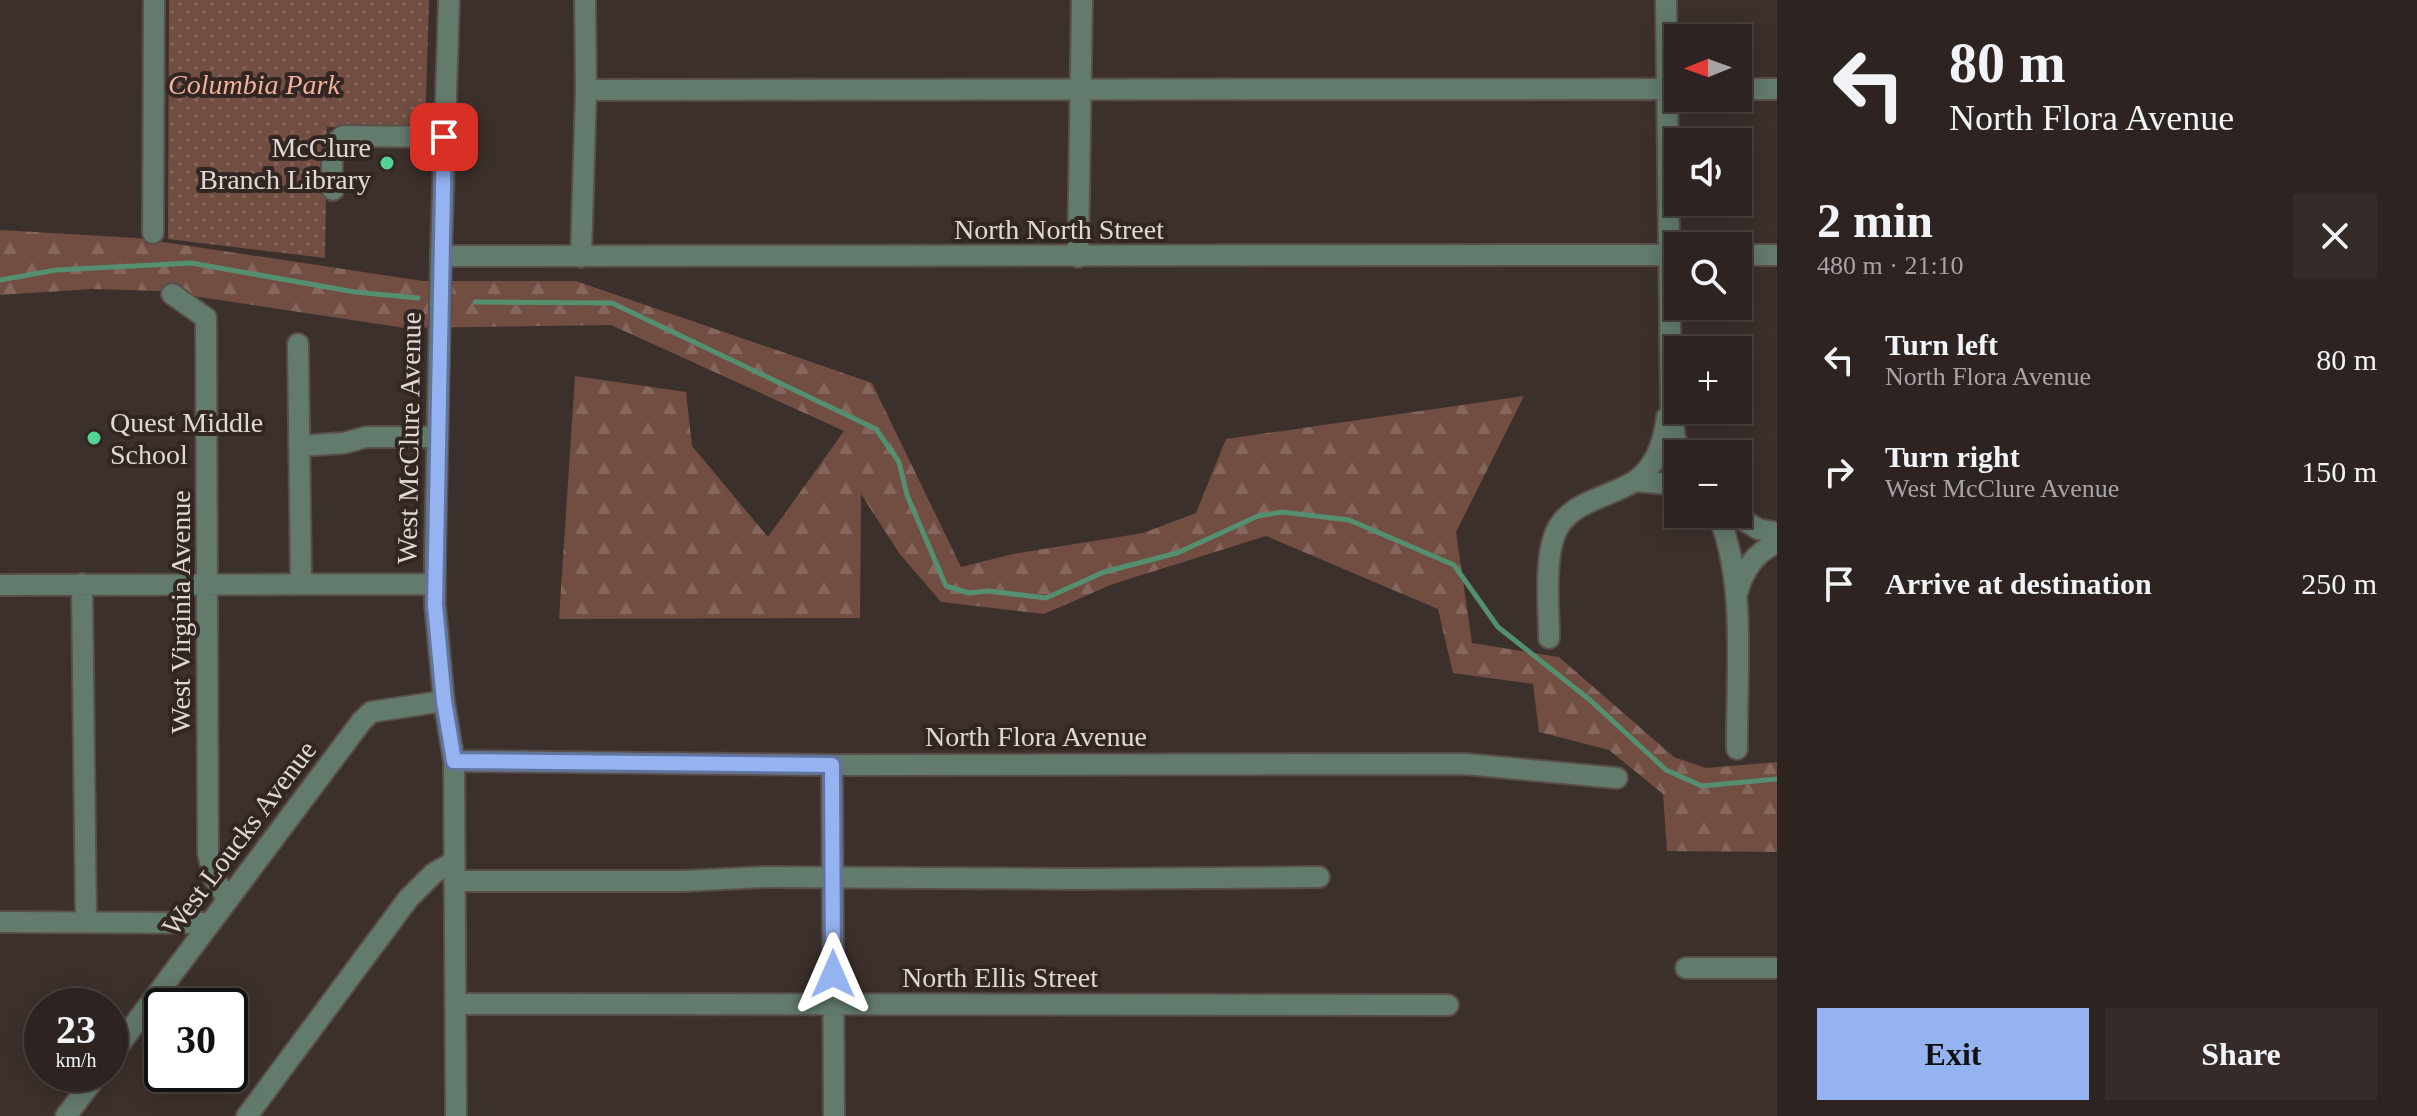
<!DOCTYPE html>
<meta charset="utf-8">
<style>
body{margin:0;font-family:Georgia,serif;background:#352c2a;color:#f1f3f6;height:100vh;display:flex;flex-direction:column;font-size:30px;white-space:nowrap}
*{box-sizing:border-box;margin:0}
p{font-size:26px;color:#a7a4a5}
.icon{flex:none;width:44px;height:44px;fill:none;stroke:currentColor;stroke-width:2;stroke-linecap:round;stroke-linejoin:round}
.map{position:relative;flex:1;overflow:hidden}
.side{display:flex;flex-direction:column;background:#2d2421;width:640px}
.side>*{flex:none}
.guide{background:#2d2421;color:#f1f3f6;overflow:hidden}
.needle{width:52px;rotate:269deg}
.controls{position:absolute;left:1664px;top:24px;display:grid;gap:16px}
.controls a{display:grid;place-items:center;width:88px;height:88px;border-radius:0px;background:#2d2421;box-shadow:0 4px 20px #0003,0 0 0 2px #48413f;font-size:40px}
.speed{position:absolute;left:24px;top:988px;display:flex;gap:16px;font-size:40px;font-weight:700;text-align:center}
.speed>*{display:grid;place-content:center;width:104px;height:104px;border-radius:50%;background:#2d2421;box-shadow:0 4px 20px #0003,0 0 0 2px #48413f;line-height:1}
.speed small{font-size:20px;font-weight:400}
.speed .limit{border:4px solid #111;border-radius:12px;background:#fff;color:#111}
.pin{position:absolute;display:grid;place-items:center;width:68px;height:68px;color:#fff;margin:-34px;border-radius:16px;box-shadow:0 4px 12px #0006}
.me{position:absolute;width:88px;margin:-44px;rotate:0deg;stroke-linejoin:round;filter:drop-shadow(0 0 6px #0008)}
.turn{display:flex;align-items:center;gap:28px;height:168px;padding:0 40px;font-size:36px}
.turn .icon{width:104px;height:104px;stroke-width:2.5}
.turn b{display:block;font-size:56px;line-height:68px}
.round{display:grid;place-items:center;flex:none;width:84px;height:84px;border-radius:0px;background:#352c2a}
.head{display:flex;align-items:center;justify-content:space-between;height:136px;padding:0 40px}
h1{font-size:48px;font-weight:700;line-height:60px}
.cta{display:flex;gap:16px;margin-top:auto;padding:16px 40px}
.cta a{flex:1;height:92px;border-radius:0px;background:#95b2f1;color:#111;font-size:32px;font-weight:700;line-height:92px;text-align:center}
.cta a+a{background:#352c2a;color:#f1f3f6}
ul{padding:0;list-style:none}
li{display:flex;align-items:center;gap:24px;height:112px;padding:0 40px}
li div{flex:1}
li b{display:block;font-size:30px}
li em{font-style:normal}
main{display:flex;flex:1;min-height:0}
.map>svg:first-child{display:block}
</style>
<main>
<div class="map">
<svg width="1777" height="1116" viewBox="0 0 1777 1116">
<defs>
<pattern id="grass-dots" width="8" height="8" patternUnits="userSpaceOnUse" patternTransform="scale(2)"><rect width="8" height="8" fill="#714d42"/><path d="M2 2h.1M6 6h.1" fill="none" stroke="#85665c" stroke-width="1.8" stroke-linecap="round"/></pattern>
<pattern id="forest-firs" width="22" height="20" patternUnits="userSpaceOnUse" patternTransform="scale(2)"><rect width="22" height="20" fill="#714d42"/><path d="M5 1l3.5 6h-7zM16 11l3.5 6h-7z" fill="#85665c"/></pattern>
</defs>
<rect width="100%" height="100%" fill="#3c302c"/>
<path fill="url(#grass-dots)" d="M169 0H429L425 127H327L325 258 168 239Z"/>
<path fill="url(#forest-firs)" d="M0 230 137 238 423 281H576L872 383 961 567 1013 554 1143 533 1196 513 1226 439 1524 396 1456 532 1472 643 1559 657 1674 757 1706 768 1777 762V852L1667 851 1663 794 1609 750 1539 732 1533 684 1453 673 1438 609 1266 536 1113 584 1044 614 941 602 899 553 861 494 860 618 559 619 575 376 686 392 692 446 768 537 844 431 611 325 405 328 159 291 92 289 0 295Z"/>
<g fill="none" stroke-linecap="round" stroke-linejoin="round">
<path stroke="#548f6f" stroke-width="5" d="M0 280 56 270 191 263 355 292 418 298
M475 302 612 303 876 429 899 462 907 495 946 586 969 593 988 591 1046 598 1104 572 1177 553 1258 516 1282 512 1349 520 1454 565 1498 627 1590 700 1666 770 1702 786 1777 779"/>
<g stroke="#5a4e4a" stroke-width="24">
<path id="minor" d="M449 0 441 256 435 557V605L444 701 454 761 456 1116
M1666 0 1671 410 1675 438 1682 454
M1738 89H1777
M586 90 1678 89
M333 190C333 172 327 148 343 136L444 137
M153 233 154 0
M1738 255H1777
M441 256 1678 255
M581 257 586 90 585 0
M1078 257 1082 0
M172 294 206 318 208 853 214 878 228 900
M298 344 301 583
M299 446 344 443 366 437H437
M1636 481 1678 485
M1718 514C1747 584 1736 674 1737 749
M1733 514 1758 529 1777 533
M82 584 86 922
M0 585 435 584
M1737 593C1744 570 1754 553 1777 543
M1549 638C1549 609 1544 562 1555 534 1568 501 1609 498 1635 481 1656 467 1664 441 1667 417
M454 761 832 765 1465 764 1617 778
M832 765 834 1116
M454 881H684L764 877 1077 879 1319 877
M0 922 210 923
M1686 968H1777
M455 1004 1448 1005
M110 1057 361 722 371 712 444 701
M66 1116 98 1074
M247 1116 408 899 434 873 454 862"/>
</g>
<use href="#minor" stroke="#637b6d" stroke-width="20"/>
</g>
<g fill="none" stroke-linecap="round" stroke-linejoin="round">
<g stroke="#61749d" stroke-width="20">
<path id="route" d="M444 137 435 605 444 701 454 761 832 765 833 974"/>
</g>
<use href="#route" stroke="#95b2f1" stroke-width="14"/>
</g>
<g fill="#53d396" stroke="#312622" stroke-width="3">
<circle cx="387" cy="163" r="8"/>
<circle cx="94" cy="438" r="8"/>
</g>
<g text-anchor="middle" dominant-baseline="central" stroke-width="8" stroke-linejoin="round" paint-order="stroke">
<g font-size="28" font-style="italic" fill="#f4af9a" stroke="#312622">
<text x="254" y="84">Columbia Park</text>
</g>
<g font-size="28" fill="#e0d8d5" stroke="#312622" text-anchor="end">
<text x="371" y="147">McClure<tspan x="371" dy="32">Branch Library</tspan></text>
<text x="110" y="422" text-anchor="start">Quest Middle<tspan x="110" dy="32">School</tspan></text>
</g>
<g font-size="28" fill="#e0d8d5" stroke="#312622">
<text x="1059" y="229">North North Street</text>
<text transform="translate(409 438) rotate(-89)">West McClure Avenue</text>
<text transform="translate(180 612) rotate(-90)">West Virginia Avenue</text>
<text x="1036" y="736">North Flora Avenue</text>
<text transform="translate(239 838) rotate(-53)">West Loucks Avenue</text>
<text x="1000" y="977">North Ellis Street</text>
</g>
</g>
</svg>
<div class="controls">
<a><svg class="needle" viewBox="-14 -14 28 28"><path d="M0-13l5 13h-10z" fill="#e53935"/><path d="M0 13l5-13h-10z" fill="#a7a4a5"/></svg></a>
<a><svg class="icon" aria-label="sound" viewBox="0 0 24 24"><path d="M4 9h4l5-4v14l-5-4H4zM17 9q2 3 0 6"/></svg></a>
<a><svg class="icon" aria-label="search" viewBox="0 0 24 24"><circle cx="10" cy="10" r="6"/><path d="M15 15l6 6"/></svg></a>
<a>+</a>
<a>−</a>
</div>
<div class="speed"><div>23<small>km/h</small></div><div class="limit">30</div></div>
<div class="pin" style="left:444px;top:137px;background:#d93025"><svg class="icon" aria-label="arrive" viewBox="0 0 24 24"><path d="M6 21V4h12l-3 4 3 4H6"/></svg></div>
<svg class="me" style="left:833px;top:974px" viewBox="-20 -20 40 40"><path d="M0-17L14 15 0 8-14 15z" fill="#95b2f1" stroke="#fff" stroke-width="4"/></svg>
</div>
<section class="side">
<div class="guide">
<div class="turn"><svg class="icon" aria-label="left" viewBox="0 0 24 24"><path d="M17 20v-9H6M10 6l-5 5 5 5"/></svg><div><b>80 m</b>North Flora Avenue</div></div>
</div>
<div class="head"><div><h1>2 min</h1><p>480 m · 21:10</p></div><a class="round"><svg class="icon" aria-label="close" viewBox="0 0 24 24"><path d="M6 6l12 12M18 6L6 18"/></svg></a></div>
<ul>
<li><svg class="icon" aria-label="left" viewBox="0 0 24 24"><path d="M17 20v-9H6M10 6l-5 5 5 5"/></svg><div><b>Turn left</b><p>North Flora Avenue</p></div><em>80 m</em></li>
<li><svg class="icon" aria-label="right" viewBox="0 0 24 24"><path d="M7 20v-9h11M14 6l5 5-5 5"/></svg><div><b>Turn right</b><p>West McClure Avenue</p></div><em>150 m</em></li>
<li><svg class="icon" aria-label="arrive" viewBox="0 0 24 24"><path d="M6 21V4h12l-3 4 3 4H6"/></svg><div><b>Arrive at destination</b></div><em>250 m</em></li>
</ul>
<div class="cta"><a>Exit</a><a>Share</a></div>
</section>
</main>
